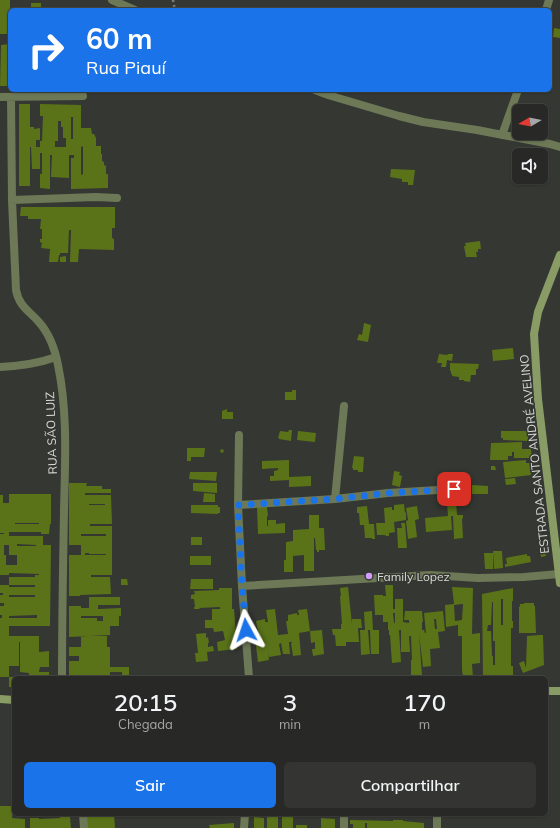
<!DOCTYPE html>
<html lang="pt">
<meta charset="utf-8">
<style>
body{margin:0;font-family:Mulish,sans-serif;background:#343532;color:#f1f3f6;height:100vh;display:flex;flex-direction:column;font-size:15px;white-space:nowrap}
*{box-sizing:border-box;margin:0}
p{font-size:13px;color:#a5a6a7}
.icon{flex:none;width:22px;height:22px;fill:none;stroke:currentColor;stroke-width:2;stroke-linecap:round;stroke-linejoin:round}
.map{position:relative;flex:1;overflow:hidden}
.sheet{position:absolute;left:12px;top:676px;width:536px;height:140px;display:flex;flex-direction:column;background:#282926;border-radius:6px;box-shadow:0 1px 3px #0004,0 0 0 1px #444543}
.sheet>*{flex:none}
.guide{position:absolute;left:8px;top:8px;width:544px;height:84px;border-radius:6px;box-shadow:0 1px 3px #0004,0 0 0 1px #444543;background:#1a73e8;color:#fff;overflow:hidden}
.needle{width:26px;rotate:260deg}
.fabs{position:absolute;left:512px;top:104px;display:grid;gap:8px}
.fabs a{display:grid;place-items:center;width:36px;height:36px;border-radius:6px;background:#282926;box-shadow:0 1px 3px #0004,0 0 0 1px #444543;font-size:20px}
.pin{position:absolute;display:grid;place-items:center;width:34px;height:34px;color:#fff;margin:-17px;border-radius:8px;box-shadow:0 2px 6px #0006}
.me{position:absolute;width:44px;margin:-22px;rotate:355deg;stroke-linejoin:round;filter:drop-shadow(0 0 3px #0008)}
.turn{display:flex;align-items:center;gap:14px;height:84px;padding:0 12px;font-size:18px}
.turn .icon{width:52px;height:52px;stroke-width:2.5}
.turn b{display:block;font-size:28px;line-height:34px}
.eta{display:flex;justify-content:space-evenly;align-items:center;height:68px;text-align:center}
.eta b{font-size:24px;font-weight:600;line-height:28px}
.primary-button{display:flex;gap:8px;margin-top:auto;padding:8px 12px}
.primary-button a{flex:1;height:46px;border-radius:6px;background:#1a73e8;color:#fff;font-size:16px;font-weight:600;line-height:46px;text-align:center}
.primary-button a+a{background:#343532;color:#f1f3f6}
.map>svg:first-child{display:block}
</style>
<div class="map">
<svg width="560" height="828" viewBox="0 0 560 828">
<rect width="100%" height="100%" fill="#353732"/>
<path fill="#5a7319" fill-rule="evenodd" d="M0 0H10V34H0Z
M31 3H41V10H31Z
M554 28 560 29V38L553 37Z
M10 44V86H0L1 45Z
M19 104H30V127H34V129L40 128V140H36V147H40V141H42L43 116H40V104L81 105V128H91L92 134H94L96 138V146H101V154H102V161L104 162V165L106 166V174H108V188L71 189V158H74V155H69V178L51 177 52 155H50V189L40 188V174H42V153H40V169H32L31 147H30V186H19ZM71 117H73V139H71ZM58 121H61V127H63V138H66V147H55V141H58ZM83 146V174L81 175V147Z
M391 169 415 170 413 185H408V182H402V179L390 177Z
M21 207H115V228H112V238L114 239V250L79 249 78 262H70L71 230H69L68 253H60V255H59L58 262H49L50 249 41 248 42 243 40 242V239H42V229H40L41 219H28V216H20Z
M480 241 481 249H478V252H476L477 257H466L464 246H466L465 243Z
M66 256V262H60V257Z
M364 323 371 325 368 342 357 340 359 334 362 335Z
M513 348 514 359 493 361 492 350Z
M439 354 447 355 448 354H453L452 361 447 360 446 367H441L442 363H437Z
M450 363 479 364 478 369H476V375H471L470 382 464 381V380H459V377L452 376V374H451V371H450Z
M292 390H296V400H285V392H292Z
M227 409V412H233V419H222V411Z
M289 430H292L291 441 279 439V438H278L280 431 288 432Z
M298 431 316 433 315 442 297 440Z
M501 431H528V441L503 440V438H501Z
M522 442V449H531L532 458H514V452H512V456H508V460H490L491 443Z
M187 448H205L204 457H191V461H187Z
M221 449 224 450 223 453 220 452Z
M354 456 364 457 363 472H358V470H353V468H352Z
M289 460V477L311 476V486L289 487V480L270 481V476H274V471L278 470V468L262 469V461Z
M526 460V463H530L531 475 505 478 503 462Z
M491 466H495L496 470H491Z
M394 471 400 472 399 475 402 476 400 487 392 485Z
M190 472H217L216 481 189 479Z
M515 478 516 484 506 485 505 479Z
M69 483H87L86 486H102V489H111V493H85V495H111L112 524H90V526H112V575H91V577H110L111 594 80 595V596H69V555H81V545H69ZM89 504H105V505H89ZM81 534H106V536H81ZM85 553H89V554H106V555H85Z
M193 483H217V493L193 491Z
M472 485 488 486V494H472Z
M204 493 215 494V502H203Z
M9 494H51V524H50L49 534H41V532H9V536H43V545H51L50 626H9V636H39V652L49 651V667H40L39 672H49V678H29V673L20 672V642H19V666H9V677H14V687H9V677H0V618H2V615H0V606H4V603H0V595H3V593H0V585H9V577H35V575H39V574L9 573V575H0V534H4V533H0V495H3V503H9ZM15 523H39V524H15ZM17 544 36 545V546H17ZM4 545H9V555H17V565H6V555H4ZM9 585H35V587H9ZM9 595H35V597H9ZM37 615V618H9V616Z
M456 501 457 515H463V518L462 519 463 538 454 539 453 516H451L452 530 426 532 425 518 448 516 447 503Z
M404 504 405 513 406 512V520L394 522 395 532 389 533V536H386L385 535H377L376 523H385L384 508 392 507V510H394V505Z
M191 505H218V507H220V513H218V514L191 513Z
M367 506 369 524H374L375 539H372V538H365L364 525H360L359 513H357V507Z
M417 506 419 519 415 520 417 537 408 539 406 521 408 520 406 508Z
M257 507H267L268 516H267V526H268V520H276V524L285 523V533L258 534Z
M309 515H319V528H324L325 550H319V552H317V550H316L315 538H314V571H304V555L293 556V572H284V560H286V542L293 541V530L309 529Z
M401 523H405L407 548H398L397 528H402Z
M191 537H202V545H191Z
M493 551H502L503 568 494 569Z
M545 551 546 556 541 557 540 552Z
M484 553H493V569H485Z
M527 554V556H530L531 562 505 567V564H507L506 558Z
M190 556H211V565H190Z
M121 579H127L128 585H121Z
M191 579H213V589H190Z
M385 585H393V609H395V599H403V622L409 623V620H404L405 611H422L423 622H422V630H424L425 633H426L424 613 443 611 445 631 438 632 440 648 430 649 431 666 423 667 419 634 422 675 411 676V660H412L411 636H409L410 652H401V630H399L401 662 392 663 390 635H389V630H388V622H383V615H375L374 595H383V596H386ZM393 613H395V623H394ZM434 619H436L437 629H435Z
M348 587 352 624V619H361L362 628H358L359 642H346V646H336L335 635H333L332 629H341V624H342L340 596H341L340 588Z
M452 587 473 588 472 634 480 633V663L472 664 473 677H463L462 670V636H458V625L446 627 445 605 454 604ZM463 604 462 620 455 621 454 605Z
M219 588H232V609H234L237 649 218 651 217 642 225 640 223 631 214 632 213 628H205V620H212V609H220V607L199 608 200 609H194V607H195L194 599H191V595L195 594 194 591 219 590Z
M513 588V601H512V621H513V628H511V666H513V677L483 678 482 594ZM501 599H503V625H501ZM492 602H493V641H495V665H493V656H492L491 631H487L488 625H491Z
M89 597H120V605H98V609L121 608V616H119V626H110V635L69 637V606H81V608H89ZM81 616H103V621H97V618H81Z
M524 603H534V606H535L536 633H519V607L520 606V604H524Z
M275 609 278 635 288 634 286 621H288V615L297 613V615H299L298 610 307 609 310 631 299 633 301 655 293 656 291 643H292V642H289L290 654H283L281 643 279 644 281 655 269 657 268 650 269 660 258 662 255 638H256L255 633H258L256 621 265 619V622H268L266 610Z
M372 611 373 630H379V654H371L370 630H368L370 654 361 655 360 630H365L364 612Z
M322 630 324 654 313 656 312 649H315V642L311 643 310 631Z
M206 633V638L208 637 209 643H208V647L213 646 214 651 207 652 208 661 196 662 195 653H198L196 634Z
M540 635H543L544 665 523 673 519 663 524 661 526 668 527 636Z
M81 636H107V647H110V667H129V678H122V672H110V678H69V661H79V656H69V647H81Z
M0 806H13L12 818 25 819V828H0Z
M86 814H114L115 828H87Z
M267 815 278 816V828H267Z
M282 816H293V828H282Z
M60 817H70L71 828H30V818H39V819L60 818Z
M254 817 264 818V828H254Z
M321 818 335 819V828H321Z
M350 820 393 821V820H403V821L424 823V828H367V823H365V828H353V824H350Z
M234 823V828H210L209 825Z
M296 825H307V828H296Z"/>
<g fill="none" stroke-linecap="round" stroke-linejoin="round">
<path stroke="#7d7f7b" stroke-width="2.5" stroke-dasharray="2 3" stroke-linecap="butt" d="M173 0 175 10"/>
<path stroke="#6c7856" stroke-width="8" d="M112 0 135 10
M546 10 549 0
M315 90 328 95 399 116 423 122 477 130 550 144 560 147
M0 97 83 96
M11 97 12 200 16 290C19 306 28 310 38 321 49 333 55 349 58 365 68 413 65 462 64 511 63 566 62 622 62 678
M502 135 518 90
M12 200 96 197 117 198
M0 367C20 366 37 364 56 357
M239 435 238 505 242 586 249 678
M335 499 344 406
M238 505 335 499 388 493 454 489
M242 586 430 575 478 578 524 577 559 574
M83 814 84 828
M344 814V828
M244 828 245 814
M437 828V814"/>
<path stroke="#8a9c66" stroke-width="8" d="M560 255 538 312 534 334 538 399 560 583
M546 691H560
M0 699 14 700"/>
</g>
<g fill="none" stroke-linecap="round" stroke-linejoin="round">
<path stroke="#1a73e8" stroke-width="7" stroke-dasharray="0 12.6" d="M246 630 242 586 238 505 335 499 388 493 454 489"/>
</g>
<circle fill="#d19dfe" stroke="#353732" stroke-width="1.5" cx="369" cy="576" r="4"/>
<g text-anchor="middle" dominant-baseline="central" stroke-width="3" stroke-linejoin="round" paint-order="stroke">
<g font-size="12" fill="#d9dbd7" stroke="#353732">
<text transform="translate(51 433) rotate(-92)">RUA SÃO LUIZ</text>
<text transform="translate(534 454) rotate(-96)">ESTRADA SANTO ANDRÉ AVELINO</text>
</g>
<g font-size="12" fill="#d9dbd7" stroke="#353732" text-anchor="start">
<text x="377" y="576">Family Lopez</text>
</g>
</g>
</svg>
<div class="fabs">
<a><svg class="needle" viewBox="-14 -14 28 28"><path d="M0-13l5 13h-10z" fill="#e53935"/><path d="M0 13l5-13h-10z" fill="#a5a6a7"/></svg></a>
<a><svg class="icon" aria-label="sound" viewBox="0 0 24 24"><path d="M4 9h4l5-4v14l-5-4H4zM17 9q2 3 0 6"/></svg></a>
</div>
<div class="pin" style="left:454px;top:489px;background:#d93025"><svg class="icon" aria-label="arrive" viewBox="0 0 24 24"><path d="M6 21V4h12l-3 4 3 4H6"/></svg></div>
<svg class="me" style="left:246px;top:630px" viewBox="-20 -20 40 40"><path d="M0-17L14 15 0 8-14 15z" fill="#1a73e8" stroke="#fff" stroke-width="4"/></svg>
<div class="guide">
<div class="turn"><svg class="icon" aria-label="right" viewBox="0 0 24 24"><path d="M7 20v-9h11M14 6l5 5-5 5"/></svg><div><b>60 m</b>Rua Piauí</div></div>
</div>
<section class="sheet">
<div class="eta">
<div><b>20:15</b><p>Chegada</p></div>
<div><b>3</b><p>min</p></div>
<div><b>170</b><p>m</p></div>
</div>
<div class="primary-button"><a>Sair</a><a>Compartilhar</a></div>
</section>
</div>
